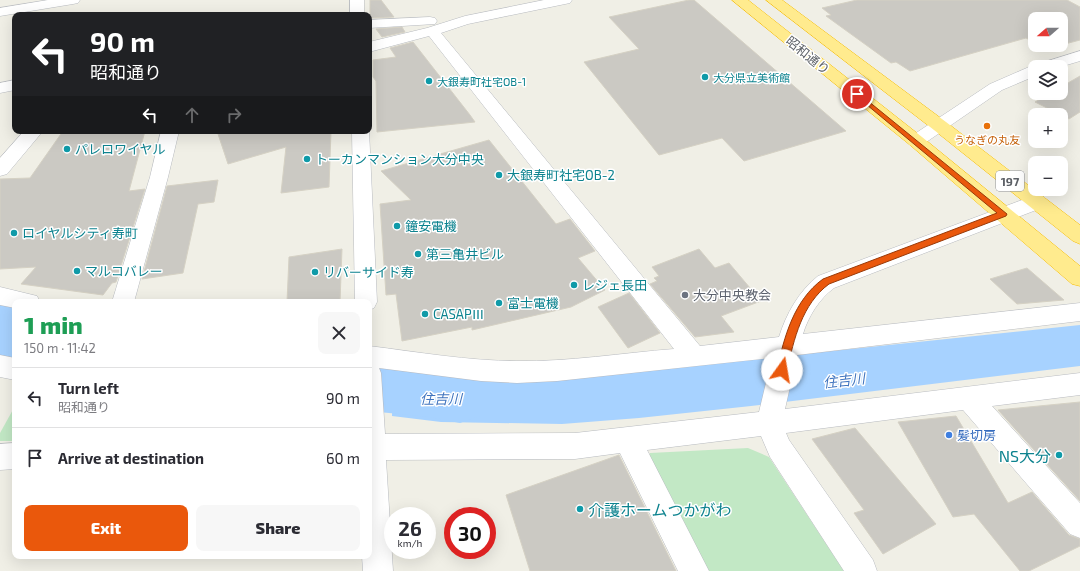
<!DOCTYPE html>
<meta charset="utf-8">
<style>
body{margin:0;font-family:"Exo 2","Noto Sans JP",sans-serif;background:#f7f7f7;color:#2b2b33;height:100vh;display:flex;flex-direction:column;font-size:15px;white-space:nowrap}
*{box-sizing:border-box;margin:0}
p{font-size:13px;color:#7c7c81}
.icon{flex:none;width:22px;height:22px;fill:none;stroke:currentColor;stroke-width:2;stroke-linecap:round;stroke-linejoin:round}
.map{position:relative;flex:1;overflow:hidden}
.sheet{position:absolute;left:12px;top:299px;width:360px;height:260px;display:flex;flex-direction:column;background:#fff;border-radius:8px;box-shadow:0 4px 16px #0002}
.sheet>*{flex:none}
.top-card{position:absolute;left:12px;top:12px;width:360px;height:122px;border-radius:8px;box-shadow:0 4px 16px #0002;background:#202124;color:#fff;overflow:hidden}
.needle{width:26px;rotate:250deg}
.fabs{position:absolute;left:1028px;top:12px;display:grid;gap:8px}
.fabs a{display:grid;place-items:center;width:40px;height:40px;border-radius:8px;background:#fff;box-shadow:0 4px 16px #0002;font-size:20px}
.speed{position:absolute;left:384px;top:507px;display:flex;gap:8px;font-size:20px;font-weight:700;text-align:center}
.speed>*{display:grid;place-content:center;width:52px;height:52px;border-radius:50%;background:#fff;box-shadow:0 4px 16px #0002;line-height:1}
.speed small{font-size:10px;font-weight:400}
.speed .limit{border:6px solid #d22;background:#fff;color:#111}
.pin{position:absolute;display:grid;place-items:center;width:34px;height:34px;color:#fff;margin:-17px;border:2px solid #fff;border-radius:50%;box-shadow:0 1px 4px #0007}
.me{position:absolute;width:44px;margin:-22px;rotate:13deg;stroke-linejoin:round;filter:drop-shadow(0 0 3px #0008)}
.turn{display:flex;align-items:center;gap:14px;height:84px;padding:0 12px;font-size:18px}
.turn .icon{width:52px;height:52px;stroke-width:2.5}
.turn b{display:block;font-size:28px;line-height:34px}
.lanes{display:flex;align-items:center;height:38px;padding:0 12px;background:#0003;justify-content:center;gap:20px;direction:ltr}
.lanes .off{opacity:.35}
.round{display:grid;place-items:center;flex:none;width:42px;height:42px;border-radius:8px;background:#f7f7f7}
.overview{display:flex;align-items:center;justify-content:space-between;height:68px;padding:0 12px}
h1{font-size:24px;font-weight:800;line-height:30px;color:#1e9e55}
.cta{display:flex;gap:8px;margin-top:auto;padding:8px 12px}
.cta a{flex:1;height:46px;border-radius:8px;background:#ea580c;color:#fff;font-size:16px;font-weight:800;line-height:46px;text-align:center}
.cta a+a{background:#f7f7f7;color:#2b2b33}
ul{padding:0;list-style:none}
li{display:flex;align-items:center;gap:12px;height:60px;padding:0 12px;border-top:1px solid #e1e1e2}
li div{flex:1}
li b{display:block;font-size:15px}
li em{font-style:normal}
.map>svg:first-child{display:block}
</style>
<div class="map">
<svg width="1080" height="571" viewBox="0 0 1080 571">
<rect width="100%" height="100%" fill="#f0efe6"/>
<path fill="#c2e8c5" d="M15 406V441H0V433Z
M748 448 769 457 844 571H699L645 467 650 453Z"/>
<path fill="#a7d2ff" d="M0 304 15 307V361L0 359Z
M1080 325V366L751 406 639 418 562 424 441 422 392 416 393 369 765 358Z"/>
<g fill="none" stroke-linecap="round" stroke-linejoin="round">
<path fill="#a7d2ff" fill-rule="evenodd" d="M369 361C407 365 444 367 480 380L488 398 480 416 460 423 429 417 369 411Z"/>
</g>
<path fill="#cbc9c3" stroke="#d5d1c4" d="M370 0H381L394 17 370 18Z
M689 0H694L846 131 744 161 722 138 659 155 584 62 639 49 609 17Z
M857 0H1067L1080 7V40L1046 49 1038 45H1061V19H1035V43L1026 38 910 71 896 62 891 63 826 16 831 15 822 8Z
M402 27 405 32 382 37 376 29Z
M413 42 470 115 475 122 377 132 376 81 373 77V60L396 57 390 48Z
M1080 76V112L1069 119 1035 102 1051 93H1061V87Z
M63 131H145L129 191 145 189 116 282 112 283 103 295 21 284 36 267 0 269V179L30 178Z
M217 131H331L329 187 281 193 286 147 228 164Z
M489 140 556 224 570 219 595 251 578 258 605 290 571 307 472 330V327L402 341 396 294 386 295 380 204 411 200 381 171Z
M218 180 214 202 198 204 183 273 142 279 167 186Z
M342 249 340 302H287L289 257Z
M699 249 715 268 729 263 761 301 721 316 734 332 695 337 650 284 657 281 654 278 659 276 652 267Z
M1027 268 1064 300 1017 304 990 279Z
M629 293 660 333 628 348 598 307Z
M1080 402V501L998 410Z
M956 416 1008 503 1032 492 1069 535 1080 539V546L1029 571H1020L974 514 953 517 898 422Z
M855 428 936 524 883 554 854 513 864 510 812 439Z
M619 455 676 571H530L506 495Z"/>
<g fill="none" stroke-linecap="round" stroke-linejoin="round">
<g stroke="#b8bbc0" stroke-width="1">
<path id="minor" d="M48 0H80L78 3 73 4 0 16V8Z
M350 0H364V15H350Z
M544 0H572L570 3 468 24 441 33 700 346 779 337C786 314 799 291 818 276L1030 197 1037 195 1044 197 1047 202 1044 207 834 288C819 299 808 317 803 334L1080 303V321L797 355 785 409 1080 373V395L992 406 1080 503V538L1070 534 963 410 786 433 789 440 873 560 877 571H844L770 457 761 436 647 450 709 571H678L620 453 575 459 386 460 393 571H363L362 556H369V346C418 352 468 361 517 361 569 362 622 353 674 349L429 36 369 52V42L427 28 465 16ZM772 358 759 412 575 433 385 434 381 373 379 368 481 381 517 383 557 381Z
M430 17 435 18 437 21 435 24 369 28V20Z
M1080 51V61L1060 67H1035V76L1002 90 922 145 916 147 910 145 907 141 910 137 990 84 1029 67 1037 66 1038 64Z
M15 80V90L0 93V83Z
M369 130 377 302 374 308 369 310V302H355L352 131Z
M24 131H43L7 174 0 176V158Z
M161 131H179L168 177 134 302H112L150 177Z
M0 287 37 296 40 302H15V308L0 305Z
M0 355 15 358V380L0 377Z
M15 443V469L0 470V444Z"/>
</g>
<g stroke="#f6bb00" stroke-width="1">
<path id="highway" d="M732 0H748L922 137 1080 266V286L1072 284 910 145Z
M766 0H782L946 122 1080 225V244L1073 241 934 130Z"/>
</g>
<use href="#minor" fill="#fff" fill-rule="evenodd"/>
<use href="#highway" fill="#ffeb8e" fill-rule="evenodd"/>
</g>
<path fill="#ea580c" stroke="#983908" d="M857 92 1007 214 1006 216 829 284C802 304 794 339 787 370L785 373 782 375 778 373 777 370C784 337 794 300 823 279L997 213 855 95V93Z"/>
<g fill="#0f9aa8" stroke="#fff" stroke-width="1.5">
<circle cx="705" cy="77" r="4"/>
<circle cx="429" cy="81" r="4"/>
<circle cx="67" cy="149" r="4"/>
<circle cx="307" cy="159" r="4"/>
<circle cx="499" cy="175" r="4"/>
<circle cx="397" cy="226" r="4"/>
<circle cx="14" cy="233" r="4"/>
<circle cx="418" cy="254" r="4"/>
<circle cx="77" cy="271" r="4"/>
<circle cx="315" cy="272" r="4"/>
<circle cx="574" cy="285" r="4"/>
<circle cx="499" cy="303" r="4"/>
<circle cx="425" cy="314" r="4"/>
<circle cx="1059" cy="455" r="4"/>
<circle cx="580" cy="509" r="4"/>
</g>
<circle fill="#e8710a" stroke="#fff" stroke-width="1.5" cx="987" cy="126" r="4"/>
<circle fill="#6b7280" stroke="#fff" stroke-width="1.5" cx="685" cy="295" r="4"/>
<circle fill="#3f7fe0" stroke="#fff" stroke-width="1.5" cx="949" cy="435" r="4"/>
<g text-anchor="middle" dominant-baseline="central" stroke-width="3" stroke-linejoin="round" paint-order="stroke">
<g font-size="11" fill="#0d838f" stroke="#fff" text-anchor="start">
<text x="713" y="77">大分県立美術館</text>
<text x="437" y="81">大銀寿町社宅OB-1</text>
</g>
<g font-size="11" fill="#c56008" stroke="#fff">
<text x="987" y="139">うなぎの丸友</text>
</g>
<rect fill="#fff" stroke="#8e9095" stroke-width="1" x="996" y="171" width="28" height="20" rx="3"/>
<g font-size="12" font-weight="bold" fill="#5d6167">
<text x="1010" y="181">197</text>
</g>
<g font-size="13" fill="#5d6167" stroke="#fff">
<text transform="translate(808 55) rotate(39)">昭和通り</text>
</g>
<g font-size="13" fill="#0d838f" stroke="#fff" text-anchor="start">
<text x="75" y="149">パレロワイヤル</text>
<text x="315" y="159">トーカンマンション大分中央</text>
<text x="507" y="175">大銀寿町社宅OB-2</text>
<text x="405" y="226">鐘安電機</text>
<text x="22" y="233">ロイヤルシティ寿町</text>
<text x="426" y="254">第三亀井ビル</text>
<text x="85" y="271">マルコバレー</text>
<text x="323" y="272">リバーサイド寿</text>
<text x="582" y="285">レジェ長田</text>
<text x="507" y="303">富士電機</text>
<text x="433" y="314">CASAPⅢ</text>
</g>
<g font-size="13" fill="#5b616d" stroke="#fff" text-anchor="start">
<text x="693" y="295">大分中央教会</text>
</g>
<g font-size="13" fill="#366cbe" stroke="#fff" text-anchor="start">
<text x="957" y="435">髪切房</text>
</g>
<g font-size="14" font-style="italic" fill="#4175bf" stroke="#fff">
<text transform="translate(844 380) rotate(-6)">住吉川</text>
<text x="441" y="398">住吉川</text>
</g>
<g font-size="16" fill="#0d838f" stroke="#fff" text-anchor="end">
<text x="1051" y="455">NS大分</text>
<text x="588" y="509" text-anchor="start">介護ホームつかがわ</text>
</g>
</g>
</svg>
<div class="fabs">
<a><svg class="needle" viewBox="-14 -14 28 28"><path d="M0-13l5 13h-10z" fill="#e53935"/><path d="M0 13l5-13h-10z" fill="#7c7c81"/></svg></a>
<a><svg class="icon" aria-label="layers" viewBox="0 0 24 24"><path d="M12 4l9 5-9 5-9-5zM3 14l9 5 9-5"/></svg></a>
<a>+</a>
<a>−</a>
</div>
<div class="speed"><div>26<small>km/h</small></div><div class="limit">30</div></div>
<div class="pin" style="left:857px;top:94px;background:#d93025"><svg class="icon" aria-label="arrive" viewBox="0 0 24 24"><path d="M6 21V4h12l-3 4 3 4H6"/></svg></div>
<svg class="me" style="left:782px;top:370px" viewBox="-20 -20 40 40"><circle r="19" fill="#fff"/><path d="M0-13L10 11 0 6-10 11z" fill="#ea580c"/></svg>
<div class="top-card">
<div class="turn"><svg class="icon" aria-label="left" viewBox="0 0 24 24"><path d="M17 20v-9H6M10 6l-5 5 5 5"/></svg><div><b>90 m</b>昭和通り</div></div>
<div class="lanes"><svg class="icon" aria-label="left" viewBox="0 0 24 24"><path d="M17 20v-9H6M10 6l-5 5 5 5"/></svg><svg class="icon off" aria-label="ahead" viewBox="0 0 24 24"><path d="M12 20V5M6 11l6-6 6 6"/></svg><svg class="icon off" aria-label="right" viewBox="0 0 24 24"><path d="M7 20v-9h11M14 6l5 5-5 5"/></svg></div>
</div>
<section class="sheet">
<div class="overview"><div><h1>1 min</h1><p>150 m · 11:42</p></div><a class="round"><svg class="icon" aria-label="close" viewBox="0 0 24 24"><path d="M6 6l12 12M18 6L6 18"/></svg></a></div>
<ul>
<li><svg class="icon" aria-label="left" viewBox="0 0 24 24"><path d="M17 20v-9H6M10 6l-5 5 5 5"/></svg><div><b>Turn left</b><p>昭和通り</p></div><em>90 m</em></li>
<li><svg class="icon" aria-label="arrive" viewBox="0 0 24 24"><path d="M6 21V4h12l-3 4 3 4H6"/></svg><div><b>Arrive at destination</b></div><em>60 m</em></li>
</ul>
<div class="cta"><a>Exit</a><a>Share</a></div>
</section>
</div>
